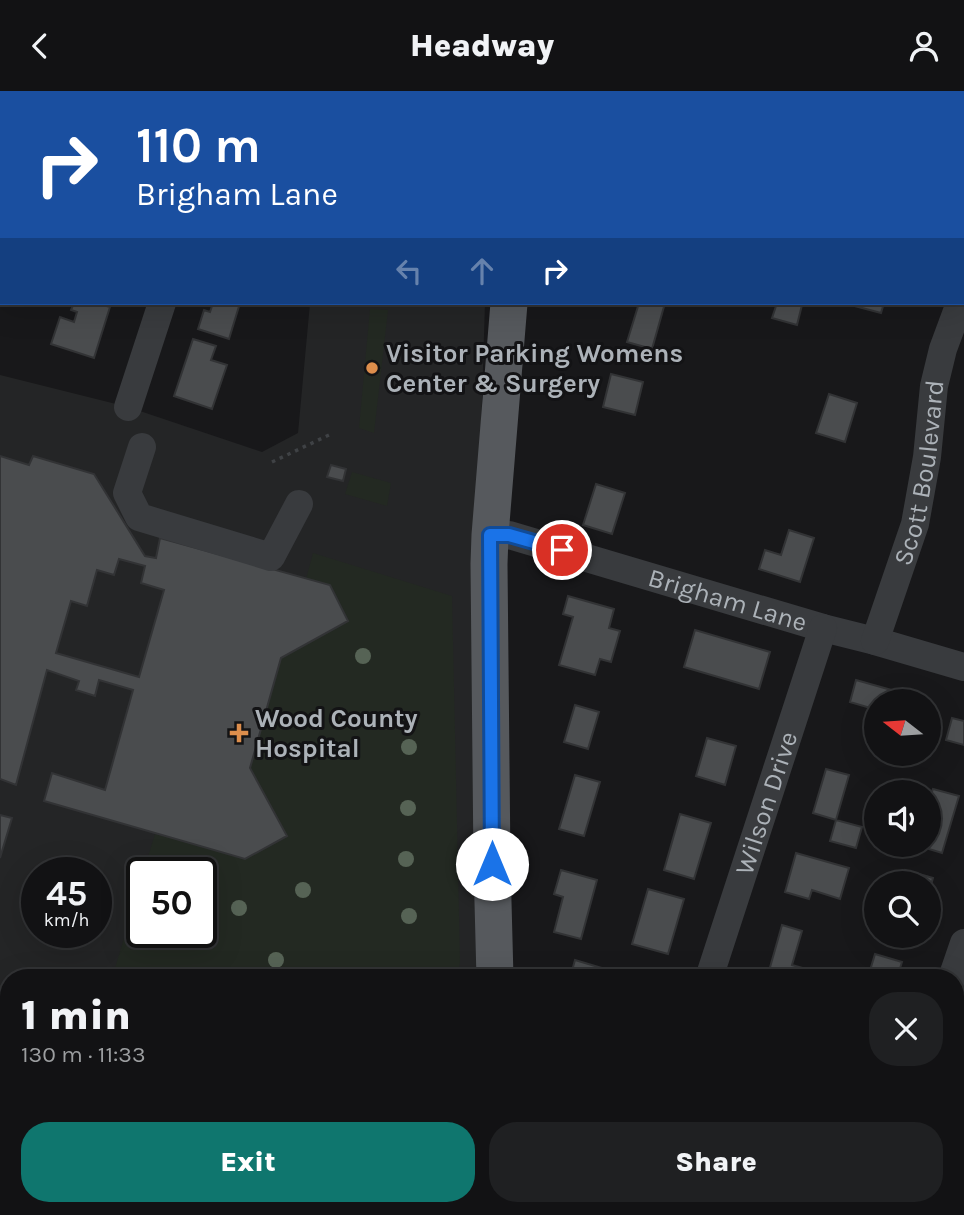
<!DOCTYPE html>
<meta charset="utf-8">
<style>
body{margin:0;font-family:Karla,sans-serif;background:#1f2022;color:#f1f3f6;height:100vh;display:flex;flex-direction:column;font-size:26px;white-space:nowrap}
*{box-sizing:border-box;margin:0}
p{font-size:23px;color:#9c9ea0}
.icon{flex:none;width:38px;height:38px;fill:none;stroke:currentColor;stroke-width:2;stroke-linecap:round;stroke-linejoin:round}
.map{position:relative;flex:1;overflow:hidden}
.panel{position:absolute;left:0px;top:878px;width:964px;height:247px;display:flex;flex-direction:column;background:#121214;border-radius:28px 28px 0 0;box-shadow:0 7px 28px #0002,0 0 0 2px #313234}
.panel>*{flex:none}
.hud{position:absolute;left:0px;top:0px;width:964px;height:214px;box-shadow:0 7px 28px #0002,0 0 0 2px #313234;background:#1a4fa0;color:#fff;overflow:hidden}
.needle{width:46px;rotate:287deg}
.fabs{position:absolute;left:864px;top:598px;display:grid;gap:14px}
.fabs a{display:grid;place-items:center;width:77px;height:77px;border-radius:50%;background:#121214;box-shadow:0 7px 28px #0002,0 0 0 2px #313234;font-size:35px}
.speed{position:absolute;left:21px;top:766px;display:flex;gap:14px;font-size:35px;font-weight:700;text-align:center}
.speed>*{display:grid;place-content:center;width:91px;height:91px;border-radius:50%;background:#121214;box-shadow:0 7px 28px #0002,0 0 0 2px #313234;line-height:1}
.speed small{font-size:18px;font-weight:400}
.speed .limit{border:4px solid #111;border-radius:10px;background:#fff;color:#111}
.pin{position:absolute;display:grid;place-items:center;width:60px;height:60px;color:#fff;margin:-30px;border:4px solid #fff;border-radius:50%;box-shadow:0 2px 7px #0007}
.me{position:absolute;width:77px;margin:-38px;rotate:0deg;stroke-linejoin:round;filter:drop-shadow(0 0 5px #0008)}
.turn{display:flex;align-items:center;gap:24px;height:147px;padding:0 21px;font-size:32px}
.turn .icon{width:91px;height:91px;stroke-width:2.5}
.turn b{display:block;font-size:49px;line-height:60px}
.lanes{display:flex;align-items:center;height:66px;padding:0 21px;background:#0003;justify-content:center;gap:35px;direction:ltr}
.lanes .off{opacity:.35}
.round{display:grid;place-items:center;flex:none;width:74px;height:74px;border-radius:28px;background:#1f2022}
.headline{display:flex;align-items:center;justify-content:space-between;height:119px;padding:0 21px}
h1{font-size:42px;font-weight:800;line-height:52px}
.cta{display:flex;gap:14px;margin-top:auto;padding:14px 21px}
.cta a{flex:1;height:80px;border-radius:28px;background:#0f766e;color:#fff;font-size:28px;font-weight:800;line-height:80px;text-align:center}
.cta a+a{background:#1f2022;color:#f1f3f6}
header{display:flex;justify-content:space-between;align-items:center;height:91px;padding:0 21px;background:#121214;font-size:32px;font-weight:800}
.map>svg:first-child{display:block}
</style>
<header><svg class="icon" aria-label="back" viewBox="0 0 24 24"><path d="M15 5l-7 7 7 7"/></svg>Headway<svg class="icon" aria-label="person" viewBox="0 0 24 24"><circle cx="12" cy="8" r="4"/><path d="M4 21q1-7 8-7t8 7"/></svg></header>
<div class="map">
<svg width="964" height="1124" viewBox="0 0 964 1124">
<rect width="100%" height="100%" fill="#18181a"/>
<path fill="#242526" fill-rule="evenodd" d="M310 212H485L476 501 484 887H9V970L0 967V284L128 316 262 361 298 342ZM37 782H96V842H37ZM142 782H201V842H142Z"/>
<path fill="#232922" d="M370 218 388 219 374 342 359 337Z
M352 381 391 392 387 415 345 403Z
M313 462 452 505 460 871 457 887H112L142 788V842H201V782H143L155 743 245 768 286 745 250 677 281 567 348 530 330 494 306 488Z"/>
<path fill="#4a4c4e" stroke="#323335" stroke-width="2" fill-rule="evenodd" d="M74 212H96L110 216 94 267 51 253 60 226 74 231 77 221 71 219Z
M213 212H240L229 248 198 238 204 219 210 221Z
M639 212H665L652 258 627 251Z
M777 212H793L802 214 797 234 772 227Z
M852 212H884L881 222 851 214Z
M193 248 216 255 211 269 227 274 212 318 174 305Z
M611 283 643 291 635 324 603 316Z
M829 303 857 312 845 351 816 342Z
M0 365 29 374 33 365 94 383 145 465 156 467 160 447 330 494 348 530 281 567 250 677 287 745 245 768 44 710 52 682 105 699 133 599 99 589 95 605 76 599 79 590 47 579 16 694 0 688ZM119 468 145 475 141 492 164 499 139 586 56 562 71 510 87 515 97 479 114 484Z
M331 374 346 378 343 390 327 386Z
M596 393 625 402 612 443 583 434Z
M789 439 814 447 800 491 759 478 765 459 781 464Z
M568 505 614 518 609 537 620 540 611 571 600 568 595 584 559 574 573 526 563 523Z
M695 539 770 561 759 598 684 576Z
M856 589 895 600 892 611H877V619L850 611Z
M575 614 599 621 588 658 564 651Z
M952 627 964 630V654L946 649Z
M707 647 736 655 725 694 696 685Z
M826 678 849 684 836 729 813 722Z
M575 684 600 691 584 745 559 738Z
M933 698 959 705 942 762 916 754H929V709Z
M680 723 711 732 694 788 664 779Z
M0 724 12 727 0 767Z
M836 729 862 736 856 757 830 750Z
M796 762 849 777 840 808 812 799 809 808 785 801Z
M561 779 597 789 581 848 554 841 563 806 554 803Z
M905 779 933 787 929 801V793H901Z
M648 798 684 808 668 863 632 853Z
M782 834 802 840 792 874 813 880 811 887H767Z
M875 863 902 871 897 887H855L856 883 868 886Z
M575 869 615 881 613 887H570Z
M964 999V1027L956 1025Z
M179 1116H211L209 1124H203Z
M231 1116H317L315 1124H258L252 1122 251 1124H229Z
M362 1116H400L421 1123 360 1124Z
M767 1116H820L818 1124H793Z
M861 1116H900L898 1124H887Z
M919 1116H938L964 1124H917Z"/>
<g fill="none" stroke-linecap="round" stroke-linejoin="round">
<path stroke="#3f4245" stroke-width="3.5" stroke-dasharray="3.5 5" stroke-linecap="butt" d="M279 2 280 0
M272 371 329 344"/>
<g stroke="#393b3e" stroke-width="28">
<path d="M206 0 212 2"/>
<path d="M128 316 162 212"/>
<path d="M142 356 127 402 139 426 271 466 299 413"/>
<path id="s1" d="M490 444H509L823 537 875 550 964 576"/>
<path id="s2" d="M875 550 915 433 927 366 934 295 943 258 960 212"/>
<path id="s3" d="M709 887 823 537"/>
<path d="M952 887 964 852"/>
<path d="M956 1064 964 1066"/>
<path d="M0 1117 21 1124"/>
</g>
<path stroke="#56595d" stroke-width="37" d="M516 0V2
M495 887 492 773 489 473 490 444 509 212
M514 1116 515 1124"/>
</g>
<g fill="#566355">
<circle cx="363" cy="565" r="8"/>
<circle cx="409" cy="656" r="8"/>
<circle cx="408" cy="717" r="8"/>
<circle cx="406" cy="768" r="8"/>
<circle cx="303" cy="799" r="8"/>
<circle cx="239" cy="817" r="8"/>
<circle cx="409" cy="825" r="8"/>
<circle cx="276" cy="869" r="8"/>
</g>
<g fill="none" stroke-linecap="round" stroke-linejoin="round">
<g stroke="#114b97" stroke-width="18">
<path id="route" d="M492 773 490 444H509L562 459"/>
</g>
<use href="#route" stroke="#1a73e8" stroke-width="12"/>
</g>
<g fill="#dd8e4c" stroke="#131315" stroke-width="2.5">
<circle cx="372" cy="277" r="7"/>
<path d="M235.5 631.5h7v7h7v7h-7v7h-7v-7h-7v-7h7z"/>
</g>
<g text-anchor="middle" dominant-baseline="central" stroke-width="6" stroke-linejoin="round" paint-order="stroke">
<g font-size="26" font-weight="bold" fill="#acb2b8" stroke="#131315" text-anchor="start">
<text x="386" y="262">Visitor Parking Womens<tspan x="386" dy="30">Center &amp; Surgery</tspan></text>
<text x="255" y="627">Wood County<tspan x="255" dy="30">Hospital</tspan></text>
</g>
<g font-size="26" fill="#acb2b8" stroke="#131315">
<text stroke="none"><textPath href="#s2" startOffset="175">Scott Boulevard</textPath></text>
<text stroke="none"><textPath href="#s1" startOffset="247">Brigham Lane</textPath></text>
<text stroke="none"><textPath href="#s3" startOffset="184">Wilson Drive</textPath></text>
</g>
</g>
</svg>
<div class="fabs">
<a><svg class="needle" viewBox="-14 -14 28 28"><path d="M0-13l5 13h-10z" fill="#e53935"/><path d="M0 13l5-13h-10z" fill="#9c9ea0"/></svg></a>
<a><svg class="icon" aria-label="sound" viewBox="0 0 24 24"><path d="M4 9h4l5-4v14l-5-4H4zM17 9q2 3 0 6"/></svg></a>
<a><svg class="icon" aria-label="search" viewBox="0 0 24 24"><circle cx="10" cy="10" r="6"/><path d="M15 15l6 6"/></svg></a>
</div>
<div class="speed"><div>45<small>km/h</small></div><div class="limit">50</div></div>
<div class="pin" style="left:562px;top:459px;background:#d93025"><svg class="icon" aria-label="arrive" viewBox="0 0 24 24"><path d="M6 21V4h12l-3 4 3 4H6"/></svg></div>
<svg class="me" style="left:492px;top:773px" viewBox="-20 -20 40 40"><circle r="19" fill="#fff"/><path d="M0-13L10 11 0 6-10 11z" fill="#1a73e8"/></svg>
<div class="hud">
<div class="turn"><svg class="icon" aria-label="right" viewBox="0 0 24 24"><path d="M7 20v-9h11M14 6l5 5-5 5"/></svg><div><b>110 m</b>Brigham Lane</div></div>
<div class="lanes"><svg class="icon off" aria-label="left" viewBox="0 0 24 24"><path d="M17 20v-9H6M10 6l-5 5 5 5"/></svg><svg class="icon off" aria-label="ahead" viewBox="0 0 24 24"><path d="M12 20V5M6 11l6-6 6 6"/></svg><svg class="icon" aria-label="right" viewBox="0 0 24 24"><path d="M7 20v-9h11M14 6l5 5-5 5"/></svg></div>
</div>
<section class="panel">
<div class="headline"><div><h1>1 min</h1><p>130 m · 11:33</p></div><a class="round"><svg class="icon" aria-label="close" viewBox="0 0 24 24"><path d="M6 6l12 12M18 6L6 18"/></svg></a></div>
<div class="cta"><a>Exit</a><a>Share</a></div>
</section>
</div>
